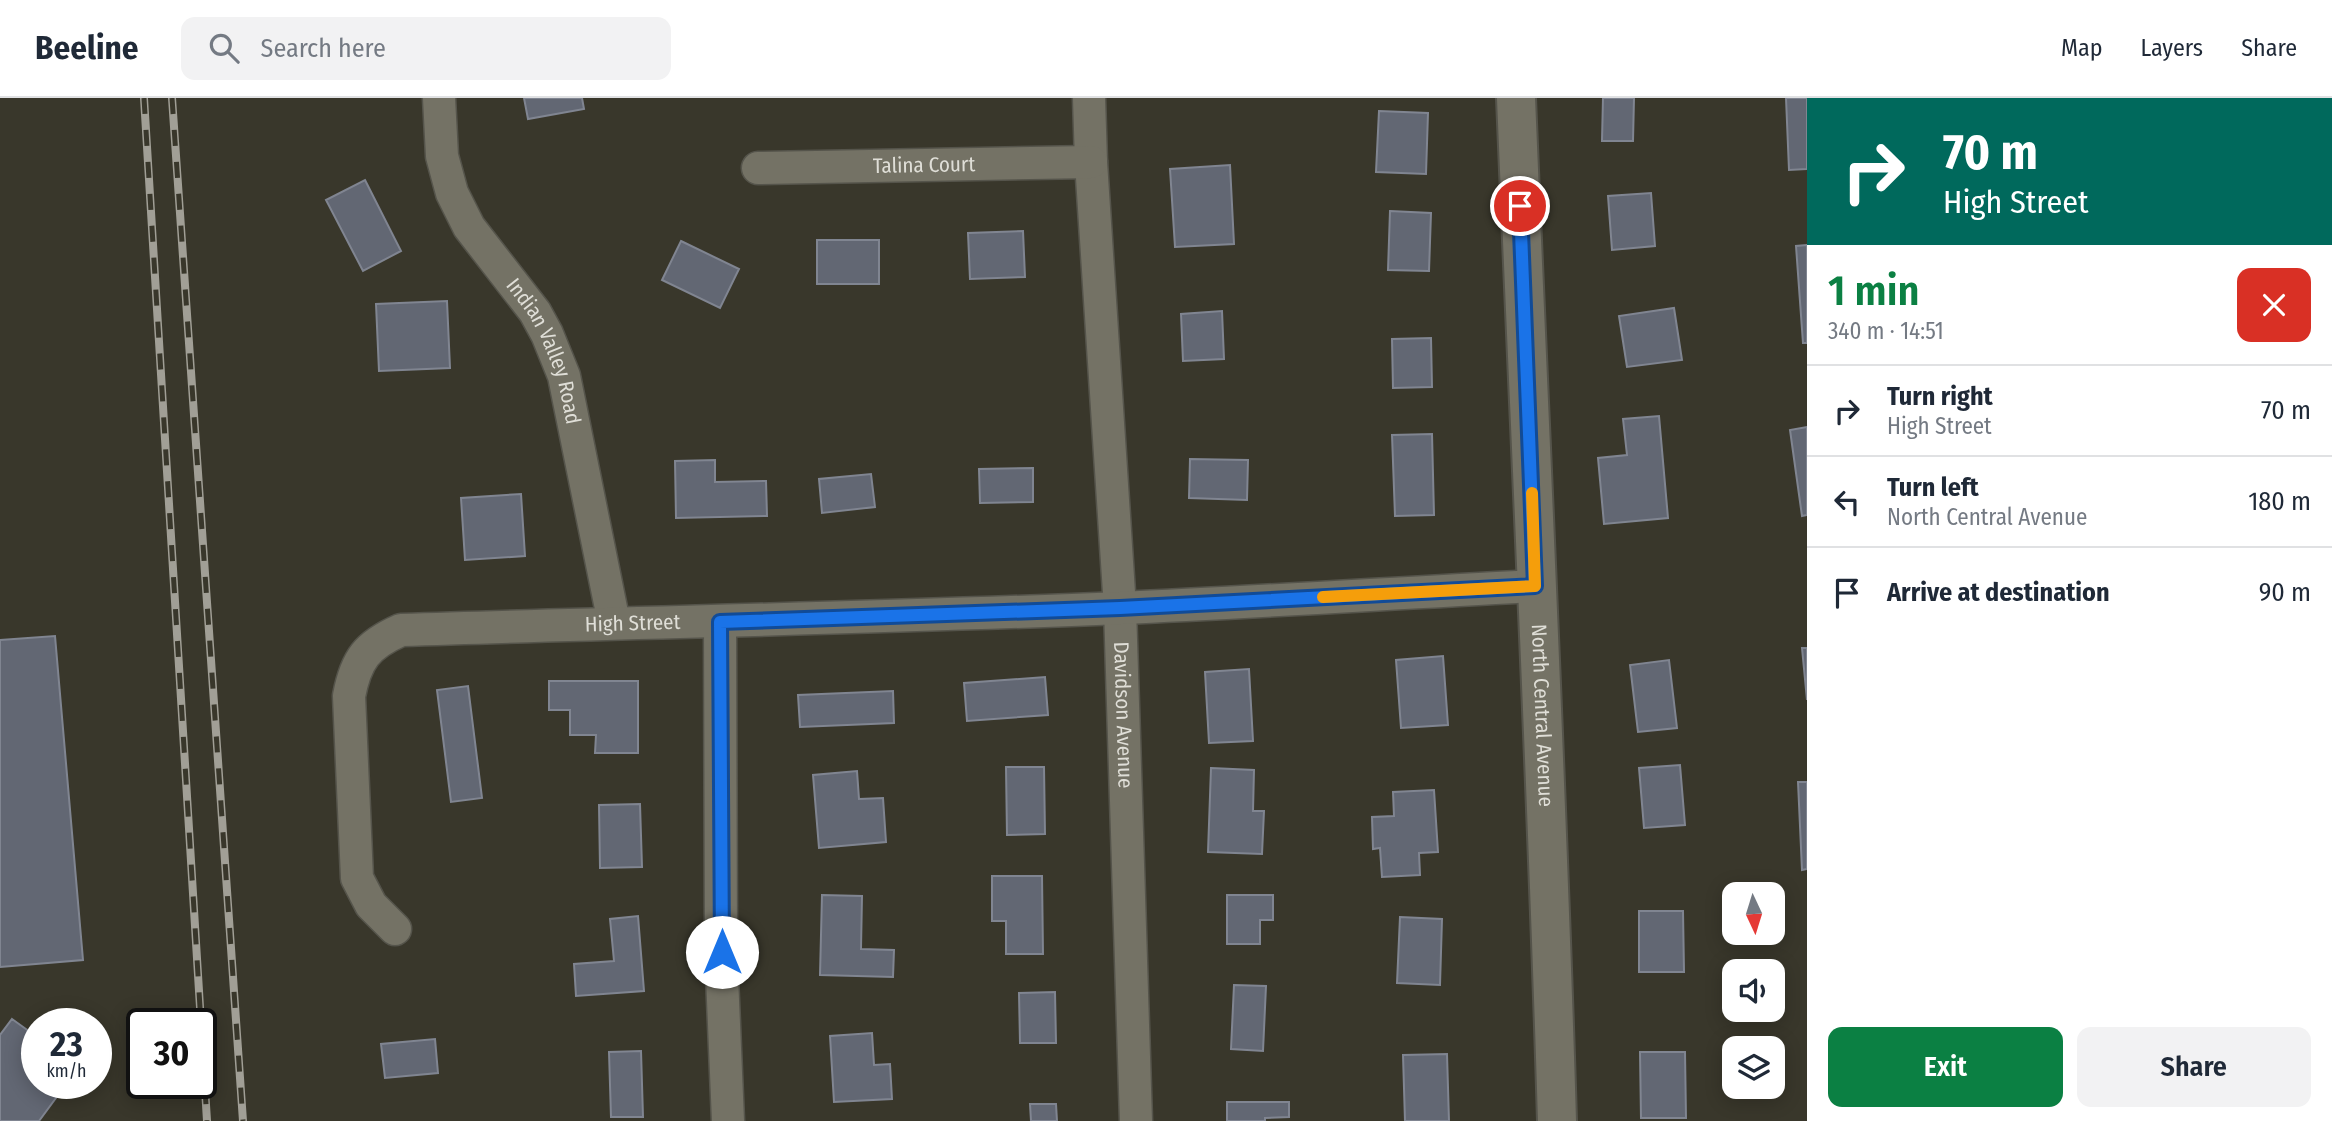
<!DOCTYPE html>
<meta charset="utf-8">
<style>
body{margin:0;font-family:"Fira Sans Condensed",sans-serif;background:#f2f2f3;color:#1f2937;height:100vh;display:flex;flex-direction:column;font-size:26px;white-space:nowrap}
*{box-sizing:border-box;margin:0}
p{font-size:23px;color:#747a83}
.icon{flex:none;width:38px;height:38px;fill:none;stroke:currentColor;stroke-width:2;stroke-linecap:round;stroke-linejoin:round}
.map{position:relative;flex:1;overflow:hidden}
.details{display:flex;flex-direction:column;background:#fff;width:525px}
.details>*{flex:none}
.banner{background:#00695c;color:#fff;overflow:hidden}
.needle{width:46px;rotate:176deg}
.buttons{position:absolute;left:1722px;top:784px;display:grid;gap:14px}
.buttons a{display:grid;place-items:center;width:63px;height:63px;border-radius:14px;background:#fff;box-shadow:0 4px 18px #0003;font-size:35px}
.speed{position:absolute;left:21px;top:910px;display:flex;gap:14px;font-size:35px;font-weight:700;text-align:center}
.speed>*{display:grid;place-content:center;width:91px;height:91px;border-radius:50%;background:#fff;box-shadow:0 4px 18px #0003;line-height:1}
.speed small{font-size:18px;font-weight:400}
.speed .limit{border:4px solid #111;border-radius:10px;background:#fff;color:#111}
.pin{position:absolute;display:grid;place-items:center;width:60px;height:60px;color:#fff;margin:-30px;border:4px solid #fff;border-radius:50%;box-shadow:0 2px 7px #0007}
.me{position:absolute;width:77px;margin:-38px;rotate:0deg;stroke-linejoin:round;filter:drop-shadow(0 0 5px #0008)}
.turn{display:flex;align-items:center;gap:24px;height:147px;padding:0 21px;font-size:32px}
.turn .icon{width:91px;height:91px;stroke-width:2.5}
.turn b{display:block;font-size:49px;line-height:60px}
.round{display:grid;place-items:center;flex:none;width:74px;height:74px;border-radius:14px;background:#f2f2f3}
.overview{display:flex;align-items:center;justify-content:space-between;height:119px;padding:0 21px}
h1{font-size:42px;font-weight:600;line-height:52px;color:#0b8043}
.primary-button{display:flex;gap:14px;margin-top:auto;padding:14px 21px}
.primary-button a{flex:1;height:80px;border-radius:14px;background:#0b8043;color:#fff;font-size:28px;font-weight:600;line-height:80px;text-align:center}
.primary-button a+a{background:#f2f2f3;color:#1f2937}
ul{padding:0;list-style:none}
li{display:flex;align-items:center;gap:21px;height:91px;padding:0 21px;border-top:2px solid #e0e1e3}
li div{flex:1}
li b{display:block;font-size:26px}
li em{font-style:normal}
header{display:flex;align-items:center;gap:42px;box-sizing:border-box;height:98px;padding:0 35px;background:#fff;border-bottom:2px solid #e0e1e3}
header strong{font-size:33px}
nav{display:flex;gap:38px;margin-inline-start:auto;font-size:24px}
.search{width:490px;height:63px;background:#f2f2f3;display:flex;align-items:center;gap:18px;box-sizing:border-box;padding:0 24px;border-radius:14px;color:#747a83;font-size:26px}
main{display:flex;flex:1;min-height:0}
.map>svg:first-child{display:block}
</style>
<header>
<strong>Beeline</strong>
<div class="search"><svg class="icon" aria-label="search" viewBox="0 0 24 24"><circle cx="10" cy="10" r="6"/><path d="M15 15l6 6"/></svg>Search here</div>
<nav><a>Map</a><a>Layers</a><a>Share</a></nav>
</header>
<main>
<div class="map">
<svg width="1807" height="1023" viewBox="0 0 1807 1023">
<rect width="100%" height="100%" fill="#39372b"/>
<path fill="#626773" stroke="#808591" stroke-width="2" d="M524 0H582L584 11 528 21Z
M1603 0H1634L1633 43H1602Z
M1786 0H1807V71L1789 72Z
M1379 13 1428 15 1426 76 1376 74Z
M1230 67 1234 146 1175 149 1170 71Z
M365 82 401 153 363 173 326 102Z
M1651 95 1655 148 1612 152 1608 98Z
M1390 113 1431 115 1429 173 1388 172Z
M1023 133 1025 179 970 181 968 135Z
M817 142H879V186H817Z
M681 143 739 171 720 210 662 182Z
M1807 147V245H1803L1796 148Z
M447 203 450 270 379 273 376 206Z
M1674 210 1682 262 1627 269 1619 218Z
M1222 213 1224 261 1183 263 1181 216Z
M1431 240 1432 289 1393 290 1392 241Z
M1659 318 1668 420 1604 426 1598 360 1627 357 1623 321Z
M1807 329V417L1802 418 1790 332Z
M1432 336 1434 417 1395 418 1392 337Z
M1190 361 1248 362 1247 402 1189 400Z
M715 362V384L766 383 767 418 676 420 675 363Z
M1033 370V404L980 405 979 371Z
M871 376 875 409 822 415 819 381Z
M521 396 525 458 465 462 461 400Z
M55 538 83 862 0 869V542Z
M1802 550H1807V602Z
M1443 558 1448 627 1401 630 1396 562Z
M1669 562 1677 630 1638 634 1630 567Z
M1249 571 1253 643 1209 645 1205 574Z
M1045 579 1048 617 967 623 964 585Z
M549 583H638V655H595L596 637H570V612H549Z
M468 588 482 700 451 704 437 592Z
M893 593 894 625 800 629 798 597Z
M1680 667 1685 727 1644 730 1639 670Z
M1006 669H1044L1045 736 1007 737Z
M1211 670 1254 672 1253 713H1264L1262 756 1208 754Z
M857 673 859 701 883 700 886 744 819 750 813 677Z
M1798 684H1807V771L1802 772Z
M1434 692 1438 754 1419 755 1420 777 1382 779 1380 750 1373 751 1372 719 1394 718 1393 694Z
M640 706 642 769 600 770 599 707Z
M992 778H1042L1043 856H1006V823H992Z
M822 797 862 798 861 851 894 852 893 879 820 877Z
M1227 797H1273V822H1260V846H1227Z
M1639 813H1683L1684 874H1639Z
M638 818 644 893 576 898 574 866 614 863 610 821Z
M1400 819 1442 821 1440 887 1397 885Z
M1234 887 1266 888 1263 953 1231 951Z
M1055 894 1056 945H1020L1019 895Z
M12 921 37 939V985H67L39 1023H0V937Z
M872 935 874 967 890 966 892 1001 834 1004 830 938Z
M435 941 438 975 385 980 381 946Z
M641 953 643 1019H611L609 954Z
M1640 954H1685L1686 1020H1641Z
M1447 956 1449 1023H1405L1403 957Z
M1227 1004H1289V1019L1265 1020V1023H1227Z
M1030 1006H1056L1057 1023H1031Z"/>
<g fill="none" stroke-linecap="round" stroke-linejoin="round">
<g stroke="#55544b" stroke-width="35">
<g id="street">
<path id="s1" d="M439 0 442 58 452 95 469 129 535 214 547 236 564 278 614 525"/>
<path id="s2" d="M1089 0 1091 64 1120 510 1136 1023"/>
<path id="s3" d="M758 70 1091 64"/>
<path d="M720 524 721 854 728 1023"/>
<path id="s4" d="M395 831 371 807 357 780 349 598C356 561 367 547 401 532 641 524 880 520 1120 510 1258 504 1397 495 1535 488"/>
</g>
</g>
<g stroke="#55544b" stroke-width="42">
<g id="secondary">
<path id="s5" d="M1516 0C1530 341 1547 682 1557 1023"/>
</g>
</g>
<use href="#street" stroke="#747265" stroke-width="32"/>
<use href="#secondary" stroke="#747265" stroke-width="38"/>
<g stroke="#a19f96" stroke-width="8">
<path id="rail" d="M144 0 207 1023
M172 0 243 1023"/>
</g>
<use href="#rail" stroke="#39372b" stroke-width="5" stroke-dasharray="16" stroke-linecap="butt"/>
</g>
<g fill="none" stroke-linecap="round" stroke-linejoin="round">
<g stroke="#114b97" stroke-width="18">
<path id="route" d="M722 854 720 524 1120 510 1535 488 1520 108"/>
</g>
<use href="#route" stroke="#1a73e8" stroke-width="12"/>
<path stroke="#f59e0b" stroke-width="12" d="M1323 499 1535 488 1532 395"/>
</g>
<g text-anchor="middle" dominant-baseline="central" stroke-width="7" stroke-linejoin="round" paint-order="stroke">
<g font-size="21" fill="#dfded7" stroke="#39372b">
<text stroke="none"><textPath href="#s3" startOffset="166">Talina Court</textPath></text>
<text stroke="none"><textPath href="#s1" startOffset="282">Indian Valley Road</textPath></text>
<text stroke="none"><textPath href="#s4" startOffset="567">High Street</textPath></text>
<text stroke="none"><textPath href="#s2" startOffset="618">Davidson Avenue</textPath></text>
<text stroke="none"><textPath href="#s5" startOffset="618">North Central Avenue</textPath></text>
</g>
</g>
</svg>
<div class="buttons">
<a><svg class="needle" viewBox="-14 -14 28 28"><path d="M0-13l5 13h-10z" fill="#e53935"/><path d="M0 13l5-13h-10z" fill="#747a83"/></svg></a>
<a><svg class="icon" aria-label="sound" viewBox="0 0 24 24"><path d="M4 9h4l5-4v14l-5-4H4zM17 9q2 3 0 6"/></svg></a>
<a><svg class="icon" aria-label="layers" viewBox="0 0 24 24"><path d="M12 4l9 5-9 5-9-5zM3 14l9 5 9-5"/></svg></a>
</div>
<div class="speed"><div>23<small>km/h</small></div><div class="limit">30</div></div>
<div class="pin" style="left:1520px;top:108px;background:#d93025"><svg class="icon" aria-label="arrive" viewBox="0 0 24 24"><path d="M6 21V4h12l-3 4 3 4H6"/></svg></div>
<svg class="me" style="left:722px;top:854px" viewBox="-20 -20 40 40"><circle r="19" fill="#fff"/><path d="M0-13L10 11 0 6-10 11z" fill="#1a73e8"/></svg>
</div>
<section class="details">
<div class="banner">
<div class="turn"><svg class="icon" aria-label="right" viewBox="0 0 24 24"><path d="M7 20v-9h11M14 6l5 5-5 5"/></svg><div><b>70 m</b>High Street</div></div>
</div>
<div class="overview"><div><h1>1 min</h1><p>340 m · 14:51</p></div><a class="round" style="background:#d93025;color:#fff"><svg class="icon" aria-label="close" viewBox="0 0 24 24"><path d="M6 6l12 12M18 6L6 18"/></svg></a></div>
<ul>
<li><svg class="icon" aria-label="right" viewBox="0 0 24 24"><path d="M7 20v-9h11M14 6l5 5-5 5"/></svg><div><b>Turn right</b><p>High Street</p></div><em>70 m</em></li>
<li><svg class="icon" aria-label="left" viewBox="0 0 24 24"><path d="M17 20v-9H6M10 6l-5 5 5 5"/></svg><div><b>Turn left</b><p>North Central Avenue</p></div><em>180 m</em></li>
<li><svg class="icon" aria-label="arrive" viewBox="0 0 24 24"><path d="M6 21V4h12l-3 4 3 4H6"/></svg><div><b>Arrive at destination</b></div><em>90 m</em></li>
</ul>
<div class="primary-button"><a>Exit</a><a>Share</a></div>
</section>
</main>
